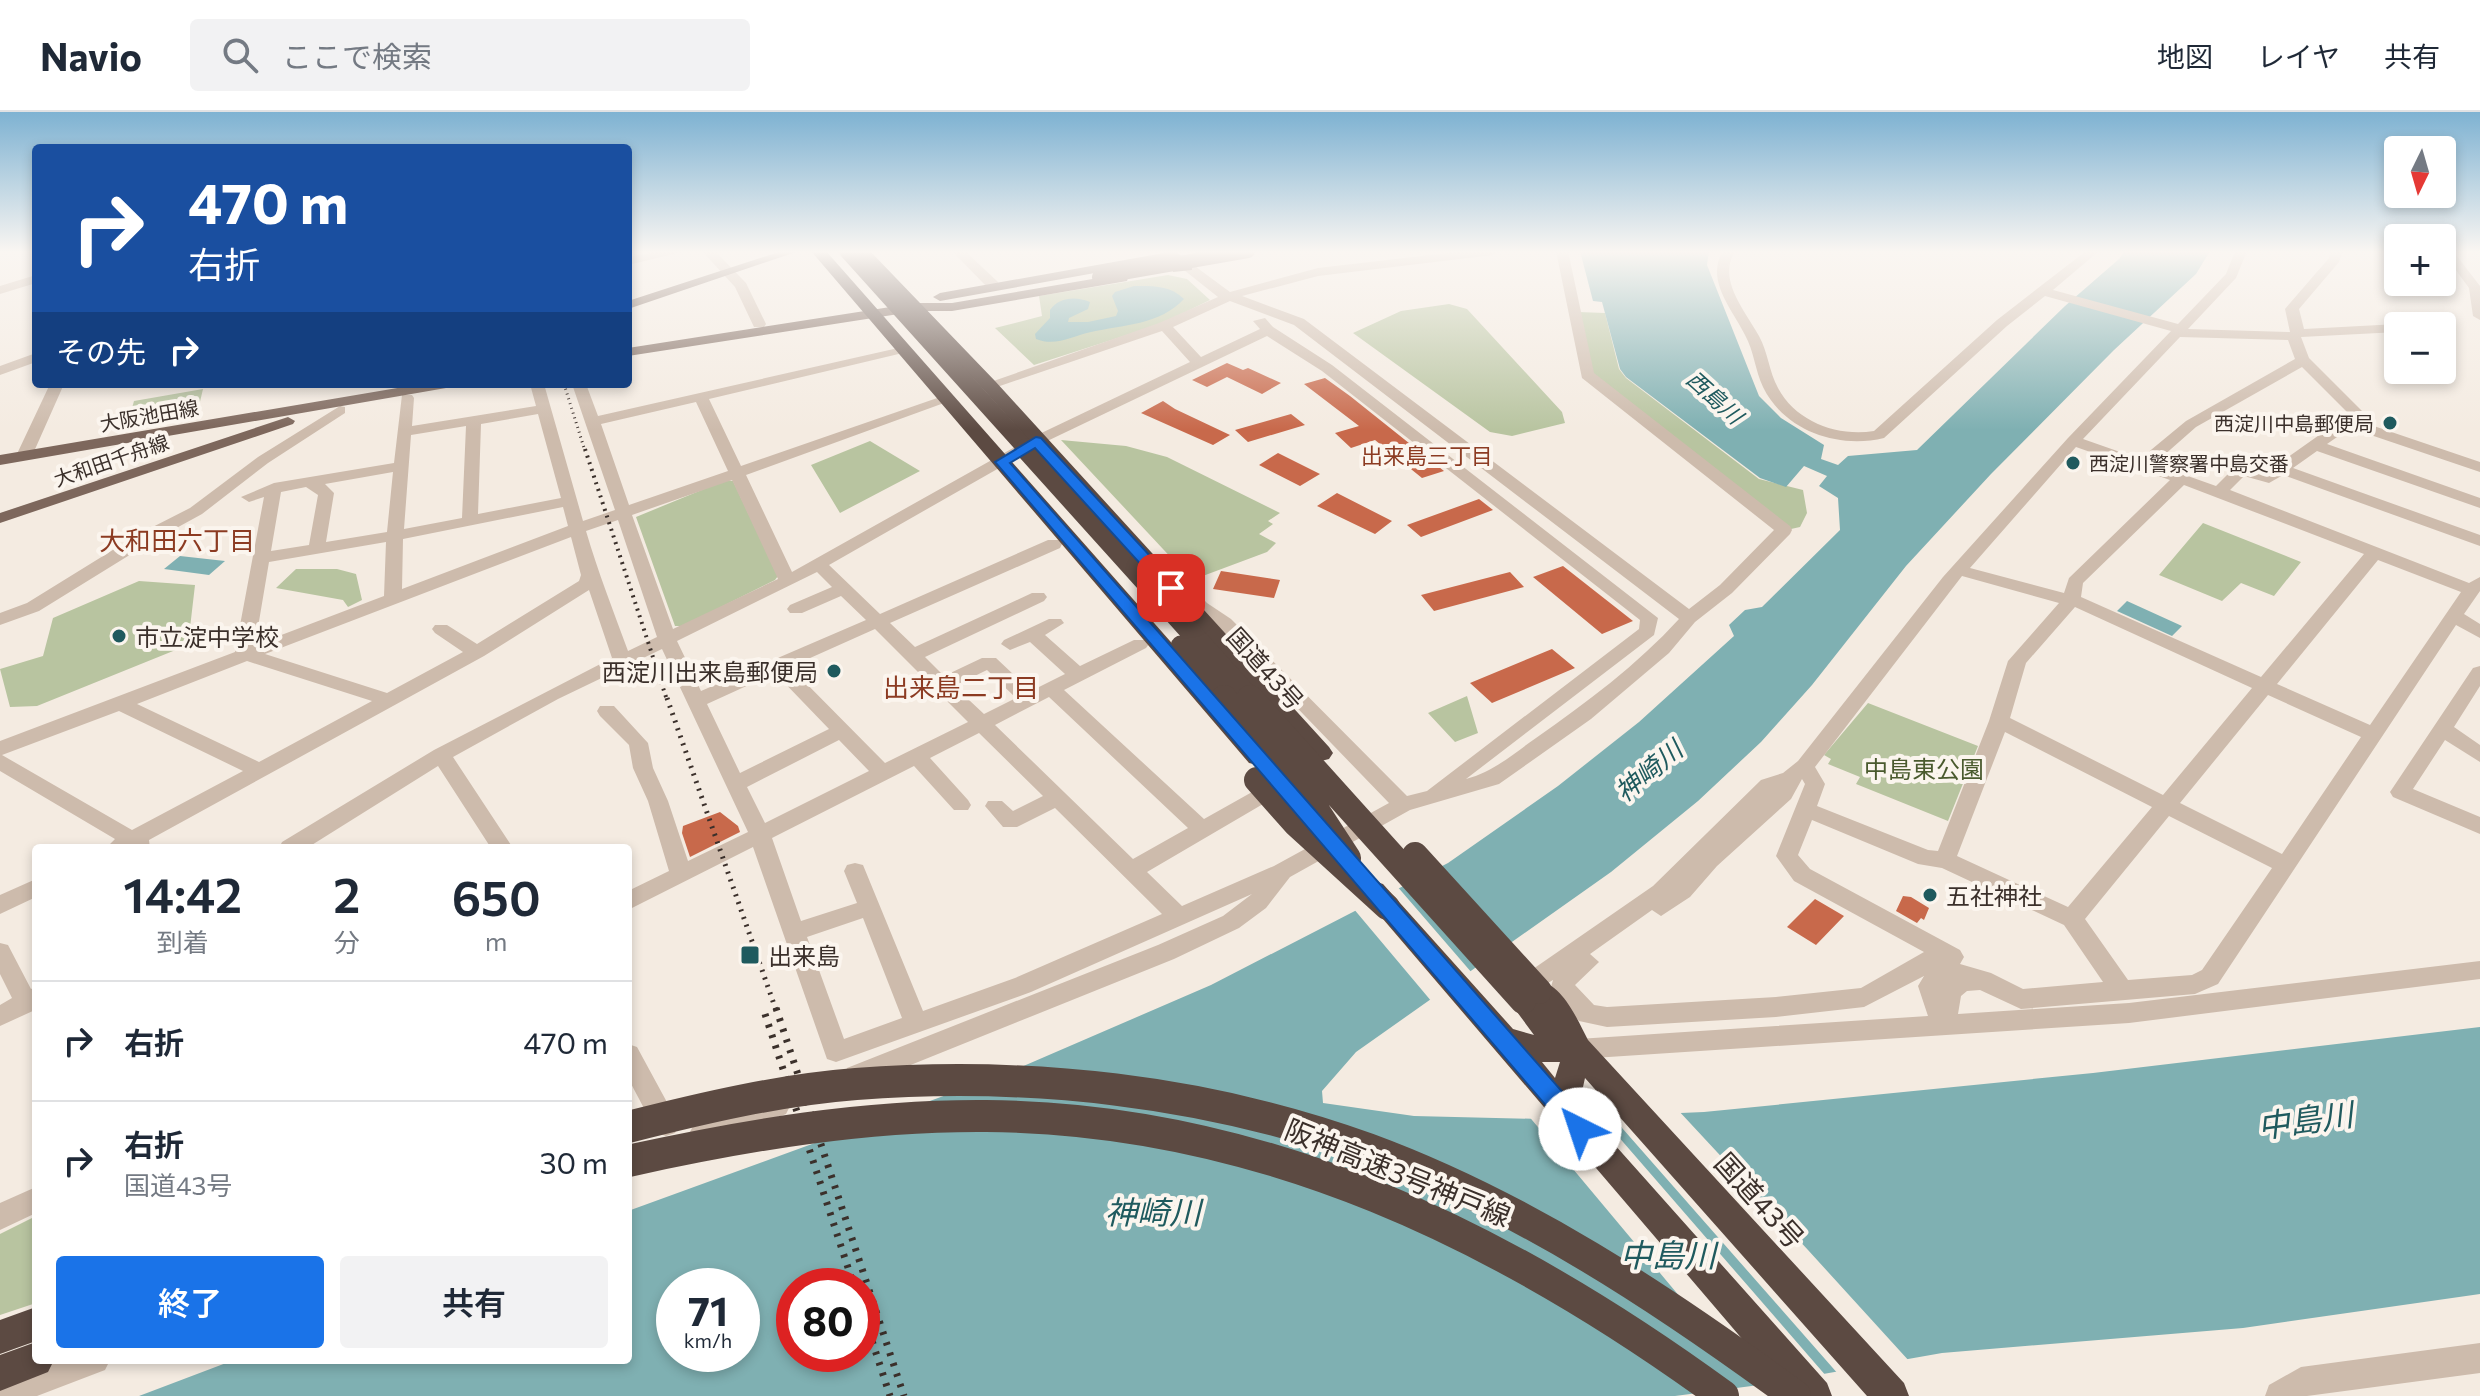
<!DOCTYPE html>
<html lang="ja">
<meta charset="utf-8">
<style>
body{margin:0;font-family:Commissioner,"Noto Sans JP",sans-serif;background:#f2f2f3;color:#1f2937;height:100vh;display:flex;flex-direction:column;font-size:30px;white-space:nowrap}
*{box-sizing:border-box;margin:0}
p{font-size:26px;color:#747a83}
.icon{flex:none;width:44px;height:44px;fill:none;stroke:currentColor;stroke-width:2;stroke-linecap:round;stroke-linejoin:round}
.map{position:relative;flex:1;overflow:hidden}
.side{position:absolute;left:32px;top:732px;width:600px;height:520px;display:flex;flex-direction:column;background:#fff;border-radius:8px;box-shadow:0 4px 12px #0003}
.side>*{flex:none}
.top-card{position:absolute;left:32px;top:32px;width:600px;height:244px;border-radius:8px;box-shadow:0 4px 12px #0003;background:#1a4fa0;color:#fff;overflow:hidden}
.needle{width:52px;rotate:185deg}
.buttons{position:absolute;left:2384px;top:24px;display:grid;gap:16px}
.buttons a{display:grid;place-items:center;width:72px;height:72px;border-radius:8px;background:#fff;box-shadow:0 4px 12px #0003;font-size:40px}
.speed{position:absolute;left:656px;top:1156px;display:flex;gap:16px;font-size:40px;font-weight:700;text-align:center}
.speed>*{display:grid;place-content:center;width:104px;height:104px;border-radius:50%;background:#fff;box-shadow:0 4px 12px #0003;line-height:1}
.speed small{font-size:20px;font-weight:400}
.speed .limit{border:12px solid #d22;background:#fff;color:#111}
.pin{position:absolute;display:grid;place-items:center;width:68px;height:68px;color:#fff;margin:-34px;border-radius:16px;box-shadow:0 4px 12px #0006}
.me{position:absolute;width:88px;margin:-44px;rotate:319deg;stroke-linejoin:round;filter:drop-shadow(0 0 6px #0008)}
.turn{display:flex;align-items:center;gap:28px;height:168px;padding:0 24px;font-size:36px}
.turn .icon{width:104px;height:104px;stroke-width:2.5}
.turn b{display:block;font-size:56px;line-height:68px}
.then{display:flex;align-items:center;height:76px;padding:0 24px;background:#0003;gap:16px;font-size:30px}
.eta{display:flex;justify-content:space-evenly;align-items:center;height:136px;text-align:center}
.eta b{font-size:48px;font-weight:600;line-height:56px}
.action{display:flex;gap:16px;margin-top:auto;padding:16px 24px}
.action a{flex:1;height:92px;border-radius:8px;background:#1a73e8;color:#fff;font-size:32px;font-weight:600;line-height:92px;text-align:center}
.action a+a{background:#f2f2f3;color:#1f2937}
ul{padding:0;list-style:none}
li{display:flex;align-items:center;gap:24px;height:120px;padding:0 24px;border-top:2px solid #e0e1e3}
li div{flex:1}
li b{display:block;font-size:30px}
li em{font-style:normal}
header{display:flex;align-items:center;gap:48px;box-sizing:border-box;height:112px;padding:0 40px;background:#fff;border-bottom:2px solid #e0e1e3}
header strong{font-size:38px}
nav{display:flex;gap:44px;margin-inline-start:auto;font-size:28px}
.search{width:560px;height:72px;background:#f2f2f3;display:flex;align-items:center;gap:20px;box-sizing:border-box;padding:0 28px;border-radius:8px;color:#747a83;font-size:30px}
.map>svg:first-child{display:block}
</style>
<header>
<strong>Navio</strong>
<div class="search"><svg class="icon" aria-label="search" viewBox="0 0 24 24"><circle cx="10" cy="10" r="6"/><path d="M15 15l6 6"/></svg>ここで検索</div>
<nav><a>地図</a><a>レイヤ</a><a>共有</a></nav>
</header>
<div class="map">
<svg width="2480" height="1284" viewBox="0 0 2480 1284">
<rect width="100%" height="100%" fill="#f4ebe1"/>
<path fill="#b8c4a0" d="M1168 163 1187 167 1210 188 1161 212 1034 253 995 216 1042 204 1039 184Z
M1449 192 1467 197 1562 300 1565 311 1512 324 1490 320 1353 221 1401 199Z
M1578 200 1605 201 1619 257 1626 266 1759 367 1803 378 1807 401 1800 415 1791 417 1593 263Z
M203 277 199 294 129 307 134 289Z
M1061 328 1126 334 1167 345 1280 401 1268 409 1273 412 1259 422 1276 431 1267 440 1192 468Z
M870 329 920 359 840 401 811 353Z
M726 368 733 369 778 464 775 468 683 514H675L636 405Z
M2203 411 2301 450 2274 484 2241 471 2222 489 2159 463Z
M296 457H337L356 462 362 488 348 495 343 488 276 476Z
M139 469 195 473 188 533 37 594 10 595 0 557 43 544 53 506Z
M1467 584 1478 621 1455 630 1428 601Z
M1868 591 1978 634 1948 709 1856 672 1860 665 1828 652 1831 647 1824 643Z
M36 1104V1191L0 1203V1122Z"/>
<path fill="#7fb0b2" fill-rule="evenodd" d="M1580 139H1709L1707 153 1759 284 1781 306 1824 333 1821 347 1838 353 1848 344 1917 338 2065 194 2119 147 2125 139H2210L2196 162 2114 238 1991 362 1906 454 1812 573 1761 630 1698 689 1611 760 1356 940 1322 979 1323 991 1414 1004 1540 1007 1704 1000 2093 961 2480 915V1182L2243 1216 1942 1241 1767 1272 1675 1284H139L234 1248H628V1099L1012 959 1211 873 1448 751 1558 674 1639 610 1734 524 1729 513 1745 498 1762 495 1840 418 1838 386 1819 374 1827 364 1804 354 1786 375 1760 366 1626 265 1620 257 1602 190 1593 189ZM674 1174H742V1242H674ZM794 1174H862V1242H794Z
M1134 174C1153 174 1170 173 1184 187 1160 213 1122 213 1091 220 1072 224 1056 235 1036 227L1035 222 1050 206V198C1059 185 1076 184 1090 190L1088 197 1069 206 1068 210H1088L1116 204 1118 199 1112 184 1115 180Z
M180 444 225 449 209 463 164 457Z
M2127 489 2182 514 2172 524 2117 499Z"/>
<path fill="#f4ebe1" d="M1396 773 1472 861 1432 890 1353 796Z
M1677 997 1808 1138 1910 1250 1839 1263 1608 1000Z
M1597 1000 1827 1265 1757 1277 1527 1002Z"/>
<path fill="#c8694b" d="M1227 251 1243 258 1248 256 1281 271 1262 282 1227 265 1207 275 1192 268Z
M1325 266 1350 284 1444 359 1422 366 1375 328 1351 336 1335 321 1359 314 1304 272Z
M1163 289 1175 297 1230 323 1213 333 1141 301Z
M1291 302 1305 313 1248 330 1235 318Z
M1278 341 1320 362 1300 374 1259 353Z
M1337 381 1392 409 1375 422 1317 394Z
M1479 387 1493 398 1421 425 1407 413Z
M1563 454 1633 509 1602 522 1533 465Z
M1221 459 1280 468 1274 486 1213 477Z
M1510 460 1524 475 1434 499 1421 483Z
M1552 537 1575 556 1492 591 1470 571Z
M720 700 738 714 740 720 690 745 682 721 683 714Z
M1903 784 1911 785 1929 796 1924 808 1921 806 1917 811 1896 799Z
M1815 787 1844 804 1816 833 1787 815Z"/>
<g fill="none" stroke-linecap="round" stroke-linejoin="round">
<path fill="#cdbbac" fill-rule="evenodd" d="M662 139H686L628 153V145Z
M702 139H715L746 171 766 212 764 215H754L735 175Z
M952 139H965L998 170V176H988Z
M1465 139H1499L1493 143 1318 164 1242 184 1304 207 1689 497 1720 473 1774 418 1582 266 1556 139H1568L1594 261 1790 414 1792 418 1790 422 1732 481 1695 510 1669 541 1591 607 1499 672 1410 698 1290 765 1266 796 1239 816 1174 847 856 975 847 972 844 964 847 956 1158 833 1223 804 1252 782 1031 880 836 950 827 947 753 735 628 798V779L669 759 648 689 633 656 629 633 600 604 597 599 600 594H614L648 631 653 656 668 689 688 749 748 720 662 537 558 587 453 645 513 736H491L438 654 307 736H279L282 730 434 638 612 546 589 478 484 544 149 728 150 736H106L115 727 0 659V629L235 540 264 385 249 390 241 385 274 371 394 351 402 283H412L414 286 412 314 536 294 530 272H544L583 409 615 398 572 272H586L598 304 907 234V240L709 287 741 354 943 284H953L955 287 746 363 792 460 1031 326 1190 250 1162 219 994 276H984L982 273 1159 211 1218 185 1184 158V152H1192L1230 180 1318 156ZM1230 189 1294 213 1679 507C1637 553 1586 591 1536 626 1513 642 1493 660 1466 667L1654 523 1658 506 1332 253 1273 215 1265 206 1253 209 1260 217 1201 245 1173 215ZM1267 224 1322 259 1640 508 1639 517 1427 679 1407 684 1231 507 1207 491 1190 473H1178L1175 477 1195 499 1219 515 1389 691 1274 754 1182 794 1147 760 1275 685 1278 680 1275 675H1261L1204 707 1064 578 1146 536 1149 532 1146 528H1134L1080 554 1045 523 1064 511 1061 507H1049L1004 528 1001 532 1010 538 1030 530 1065 562 1031 579 996 546H982L944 564 925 545 1044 489 1047 485 1044 481H1032L915 535 890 511 1060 436 1062 432 1060 428H1048L880 502 829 453 1041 332ZM696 290 728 359 629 393 601 312ZM538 302 561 386 478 402 481 312ZM466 314 462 406 404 417 411 323ZM393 360 387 420 326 430 334 381 325 372ZM732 368 778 467 673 517 632 403ZM306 375 318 383 309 433 271 439 281 380ZM563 395 568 414 402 477 403 427ZM618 408 657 525 628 539C613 498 598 460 586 419ZM571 425 581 463 579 469 477 532 447 513H435L432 517 435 521 463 540 387 581 265 542ZM386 430 384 484 255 533 269 450ZM817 460 832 475 790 493 787 497 790 501H802L841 484 866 508 701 579 677 529ZM875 517 968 610 885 651 790 555ZM247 549 372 589 259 650 137 592ZM987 558 1016 586 984 602 954 574ZM775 561 829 617 740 661 707 592ZM1049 585 1188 716 1133 747 995 613ZM119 599 243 659 132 718 2 643ZM979 621 1043 684 1013 699 1002 689H988L985 694 1003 715H1017L1055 696 1162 802 1015 866 923 899 863 753 855 751 847 753 844 759 857 791 801 809 772 726 914 654 954 698H968L971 693 968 688 930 646ZM839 628 869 659 765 711 747 675ZM863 806 902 906 844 927 807 825Z
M1723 139H1735C1717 168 1745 198 1759 224 1768 240 1769 260 1778 276 1796 310 1838 325 1874 319L1997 208 2086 139H2099L2053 178 2178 212 2226 162 2235 139H2247L2236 166 2188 217 2290 220 2285 197 2329 146 2331 139H2343L2339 150 2299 197 2304 217 2398 212 2403 214H2398V220L2301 225 2309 246 2363 300 2365 303 2359 309 2480 350V360L2350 316 2327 332 2480 386V396L2317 339 2293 356 2480 423V434L2283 363 2269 371 2244 364 2230 378 2469 471 2480 465V479L2464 502 2480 512V526L2456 513 2218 872 2195 882 2021 897 1980 878 1967 879 1961 884 1958 902 2129 891 2480 849V867L2129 911 1578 947 1569 944 1566 937 1569 930 1578 927 1928 904 1918 874 1924 864 1864 895 1776 905 1607 915 1579 909 1555 882 1551 875 1553 868 1531 881 1523 878 1519 871 1523 864 1653 774 1761 668 1783 661 1798 649 1943 465 2068 326 2171 219 2045 184 2007 214 1884 326C1839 337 1785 320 1763 275 1755 258 1754 239 1745 223 1732 197 1705 168 1723 139ZM2180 225 2288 228 2295 247 2186 309 2140 347 2083 327ZM2302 255 2349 302 2267 360 2235 355 2216 374 2154 352 2196 315ZM2076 335 2170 368 2069 466 2064 481 1970 456ZM2184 373 2364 442 2261 565 2081 485 2083 471ZM2378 448 2461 480 2370 613 2277 572ZM1962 464 2059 491 2008 549 1989 609 1938 739 1928 738 1817 694 1825 672 1815 655ZM2075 495 2252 576 2163 683 2010 606 2026 551ZM2268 583 2361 625 2282 742 2180 691ZM2005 620 2152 695 2068 795 1957 744ZM1802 667 1805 672 1776 744 1794 769 1924 840 1861 876 1776 885 1607 895 1594 893 1575 873 1599 850 1590 842 1652 798 1661 804 1690 785 1717 754 1791 687ZM2169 704 2272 756 2202 858 2192 863 2128 868 2085 807ZM1812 708 1918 752 1942 756 2064 813 2103 870 2023 877 1991 861 1960 852 1964 845 1960 838 1810 757 1798 743Z
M2442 139H2453L2480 174V208L2473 204 2469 176Z
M36 163V171L0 182V174Z
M2416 202H2426L2439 214H2424L2414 205Z
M36 241V250L0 263V254Z
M50 272H64L32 344 29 347H19L16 344Z
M340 294 345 295V301L268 351 202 402 149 431 39 499 0 513V501L27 491 137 423 190 396 258 345Z
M2480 554V574L2454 615 2480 633V650L2445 628 2413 677 2480 705V722L2393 685 2390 680 2473 556Z
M36 767V785L0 802V783Z
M0 831 8 833 31 877 36 875 35 898 0 914V893L12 886 0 862Z
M628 932 637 935 675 1005 679 1013 675 1021 666 1024 657 1021 628 966Z
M777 983 786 986 790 994 786 1002 702 1034 693 1030 689 1022 693 1014Z
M36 1075V1101L0 1118V1091Z
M2480 1231V1261L2307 1284H2265L2269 1273 2301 1255Z
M55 1248H110L105 1258 37 1284H0V1268Z"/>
<path fill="#7d675c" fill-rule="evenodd" d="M782 139H799L628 197V189Z
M1175 139 1192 152V158L1173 160V154L1178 153 1172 147 940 189 933 185 940 181Z
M1122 162 1128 166 1127 169 952 199H918L628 244V236L916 191H952Z
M421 272H453L446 276 0 353V343Z
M288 305 295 309 293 312 0 411V401Z"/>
<path fill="#5c4a42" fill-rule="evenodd" d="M811 139H826L1267 639 1270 645 1267 651 1258 653 1249 651Z
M855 139H870L995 269 1329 635 1333 641 1329 647 1321 649 1313 647 983 277Z
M1374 769 1383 772 1513 917 1534 923 1509 889 1513 881 1525 878 1529 871C1558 861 1577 907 1588 928L1904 1271 1909 1284H1867L1585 966 1583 975 1600 1010 1598 1014 1827 1271 1832 1284H1791L1365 786 1361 779 1365 772ZM1542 950H1560L1555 966Z
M36 1195V1229L0 1242V1208Z
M36 1230V1248H54L48 1260 0 1279V1243Z"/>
<path stroke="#3b302b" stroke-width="3" stroke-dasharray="1 4" stroke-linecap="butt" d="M564 272 585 339"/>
<path stroke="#3b302b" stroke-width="4" stroke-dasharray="2 5" stroke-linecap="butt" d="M585 337 667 588"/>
<path stroke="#3b302b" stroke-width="5" stroke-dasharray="2 6" stroke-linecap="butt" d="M667 586 776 898"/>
<path stroke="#3b302b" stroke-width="7" stroke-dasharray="3 8" stroke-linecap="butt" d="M776 896 904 1284
M765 902 854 1174
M862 1198 890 1284"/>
<path stroke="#7d675c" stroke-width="14" d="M1099 165 1248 139"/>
<path stroke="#5c4a42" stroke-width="17" d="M848 139 1028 339"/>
<path stroke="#5c4a42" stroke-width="21" d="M1026 337 1252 588
M1181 534 1226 588"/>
<path stroke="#5c4a42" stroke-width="26" d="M1224 586 1314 694 1348 746
M1250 586 1523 889
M1257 668 1296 712 1387 795
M1415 743 1539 879"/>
<path stroke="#5c4a42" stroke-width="32" d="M628 1015C703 996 779 978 856 972 1028 959 1205 978 1368 1037 1523 1094 1663 1187 1795 1284
M628 1049C746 1023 865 1003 986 1004 1263 1006 1504 1124 1723 1284"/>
</g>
<linearGradient id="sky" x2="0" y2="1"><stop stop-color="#7eb2d2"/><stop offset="0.44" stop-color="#faf6f2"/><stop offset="1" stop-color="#faf6f2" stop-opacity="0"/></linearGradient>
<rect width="2480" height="318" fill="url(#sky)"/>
<path fill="#1a73e8" stroke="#114b97" stroke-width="2" d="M1036 325 1041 326 1176 472V479H1165L1035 336 1010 351 1588 1009 1592 1017 1588 1024 1580 1027 1572 1024 995 350Z"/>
<g fill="#1f5a5e" stroke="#fbf5ee" stroke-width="3">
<circle cx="2390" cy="311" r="8"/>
<circle cx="2073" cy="351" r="8"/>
<circle cx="119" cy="524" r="8"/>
<circle cx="834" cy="559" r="8"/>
<circle cx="1930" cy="783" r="8"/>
<rect x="740" y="833" width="20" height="20" rx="4"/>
</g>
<g text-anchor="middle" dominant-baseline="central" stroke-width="8" stroke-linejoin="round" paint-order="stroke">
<g font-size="20" fill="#3b302b" stroke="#fbf5ee">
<text transform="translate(149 303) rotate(-10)">大阪池田線</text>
<text transform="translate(111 348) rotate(-19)">大和田千舟線</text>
</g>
<g font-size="20" fill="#3b302b" stroke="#fbf5ee" text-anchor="end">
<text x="2374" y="311">西淀川中島郵便局</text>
<text x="2089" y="351" text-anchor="start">西淀川警察署中島交番</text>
</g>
<g font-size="22" font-style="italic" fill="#1f5a5e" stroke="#fbf5ee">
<text transform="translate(1715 285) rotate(42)">西島川</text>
</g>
<g font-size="22" fill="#8c3b22" stroke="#fbf5ee">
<text x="1427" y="343">出来島三丁目</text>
</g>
<g font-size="24" fill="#3b302b" stroke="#fbf5ee" text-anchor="start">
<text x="135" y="524">市立淀中学校</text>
<text x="818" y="559" text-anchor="end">西淀川出来島郵便局</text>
<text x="1946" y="783">五社神社</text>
<text x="768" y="843">出来島</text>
</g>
<g font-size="24" fill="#3b302b" stroke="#fbf5ee">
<text transform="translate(1266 556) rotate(48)">国道43号</text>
</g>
<g font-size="24" fill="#4a5a2e" stroke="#fbf5ee">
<text x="1924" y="656">中島東公園</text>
</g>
<g font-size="26" fill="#8c3b22" stroke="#fbf5ee">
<text x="177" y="427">大和田六丁目</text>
<text x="961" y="574">出来島二丁目</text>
</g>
<g font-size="26" font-style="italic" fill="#1f5a5e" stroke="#fbf5ee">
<text transform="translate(1648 658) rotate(-40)">神崎川</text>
</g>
<g font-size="28" fill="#3b302b" stroke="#fbf5ee">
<text transform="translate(1398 1060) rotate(22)">阪神高速3号神戸線</text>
<text transform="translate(1760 1088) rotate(48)">国道43号</text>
</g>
<g font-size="32" font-style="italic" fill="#1f5a5e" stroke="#fbf5ee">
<text transform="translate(2305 1007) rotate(-8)">中島川</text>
<text x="1153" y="1099">神崎川</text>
<text x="1668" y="1142">中島川</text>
</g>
</g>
</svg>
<div class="buttons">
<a><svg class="needle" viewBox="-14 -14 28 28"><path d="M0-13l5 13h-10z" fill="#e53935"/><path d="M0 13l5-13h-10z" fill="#747a83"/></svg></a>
<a>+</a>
<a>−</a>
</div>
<div class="speed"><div>71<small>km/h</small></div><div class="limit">80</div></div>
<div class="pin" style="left:1171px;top:476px;background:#d93025"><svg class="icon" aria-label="arrive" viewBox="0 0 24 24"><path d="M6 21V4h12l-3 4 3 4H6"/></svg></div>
<svg class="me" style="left:1580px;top:1017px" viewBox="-20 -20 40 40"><circle r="19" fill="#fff"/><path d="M0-13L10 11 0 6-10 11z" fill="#1a73e8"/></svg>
<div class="top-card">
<div class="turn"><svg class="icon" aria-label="right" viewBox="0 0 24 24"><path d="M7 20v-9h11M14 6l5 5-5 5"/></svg><div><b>470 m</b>右折</div></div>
<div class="then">その先<svg class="icon" aria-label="right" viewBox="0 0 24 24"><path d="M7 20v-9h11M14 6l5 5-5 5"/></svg></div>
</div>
<section class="side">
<div class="eta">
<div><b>14:42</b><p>到着</p></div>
<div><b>2</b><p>分</p></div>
<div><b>650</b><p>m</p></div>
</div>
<ul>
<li><svg class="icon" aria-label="right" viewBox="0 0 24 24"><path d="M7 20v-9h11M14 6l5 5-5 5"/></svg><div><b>右折</b></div><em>470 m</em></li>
<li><svg class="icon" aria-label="right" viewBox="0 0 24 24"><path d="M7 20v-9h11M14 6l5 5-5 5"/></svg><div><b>右折</b><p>国道43号</p></div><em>30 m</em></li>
</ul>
<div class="action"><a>終了</a><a>共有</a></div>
</section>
</div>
